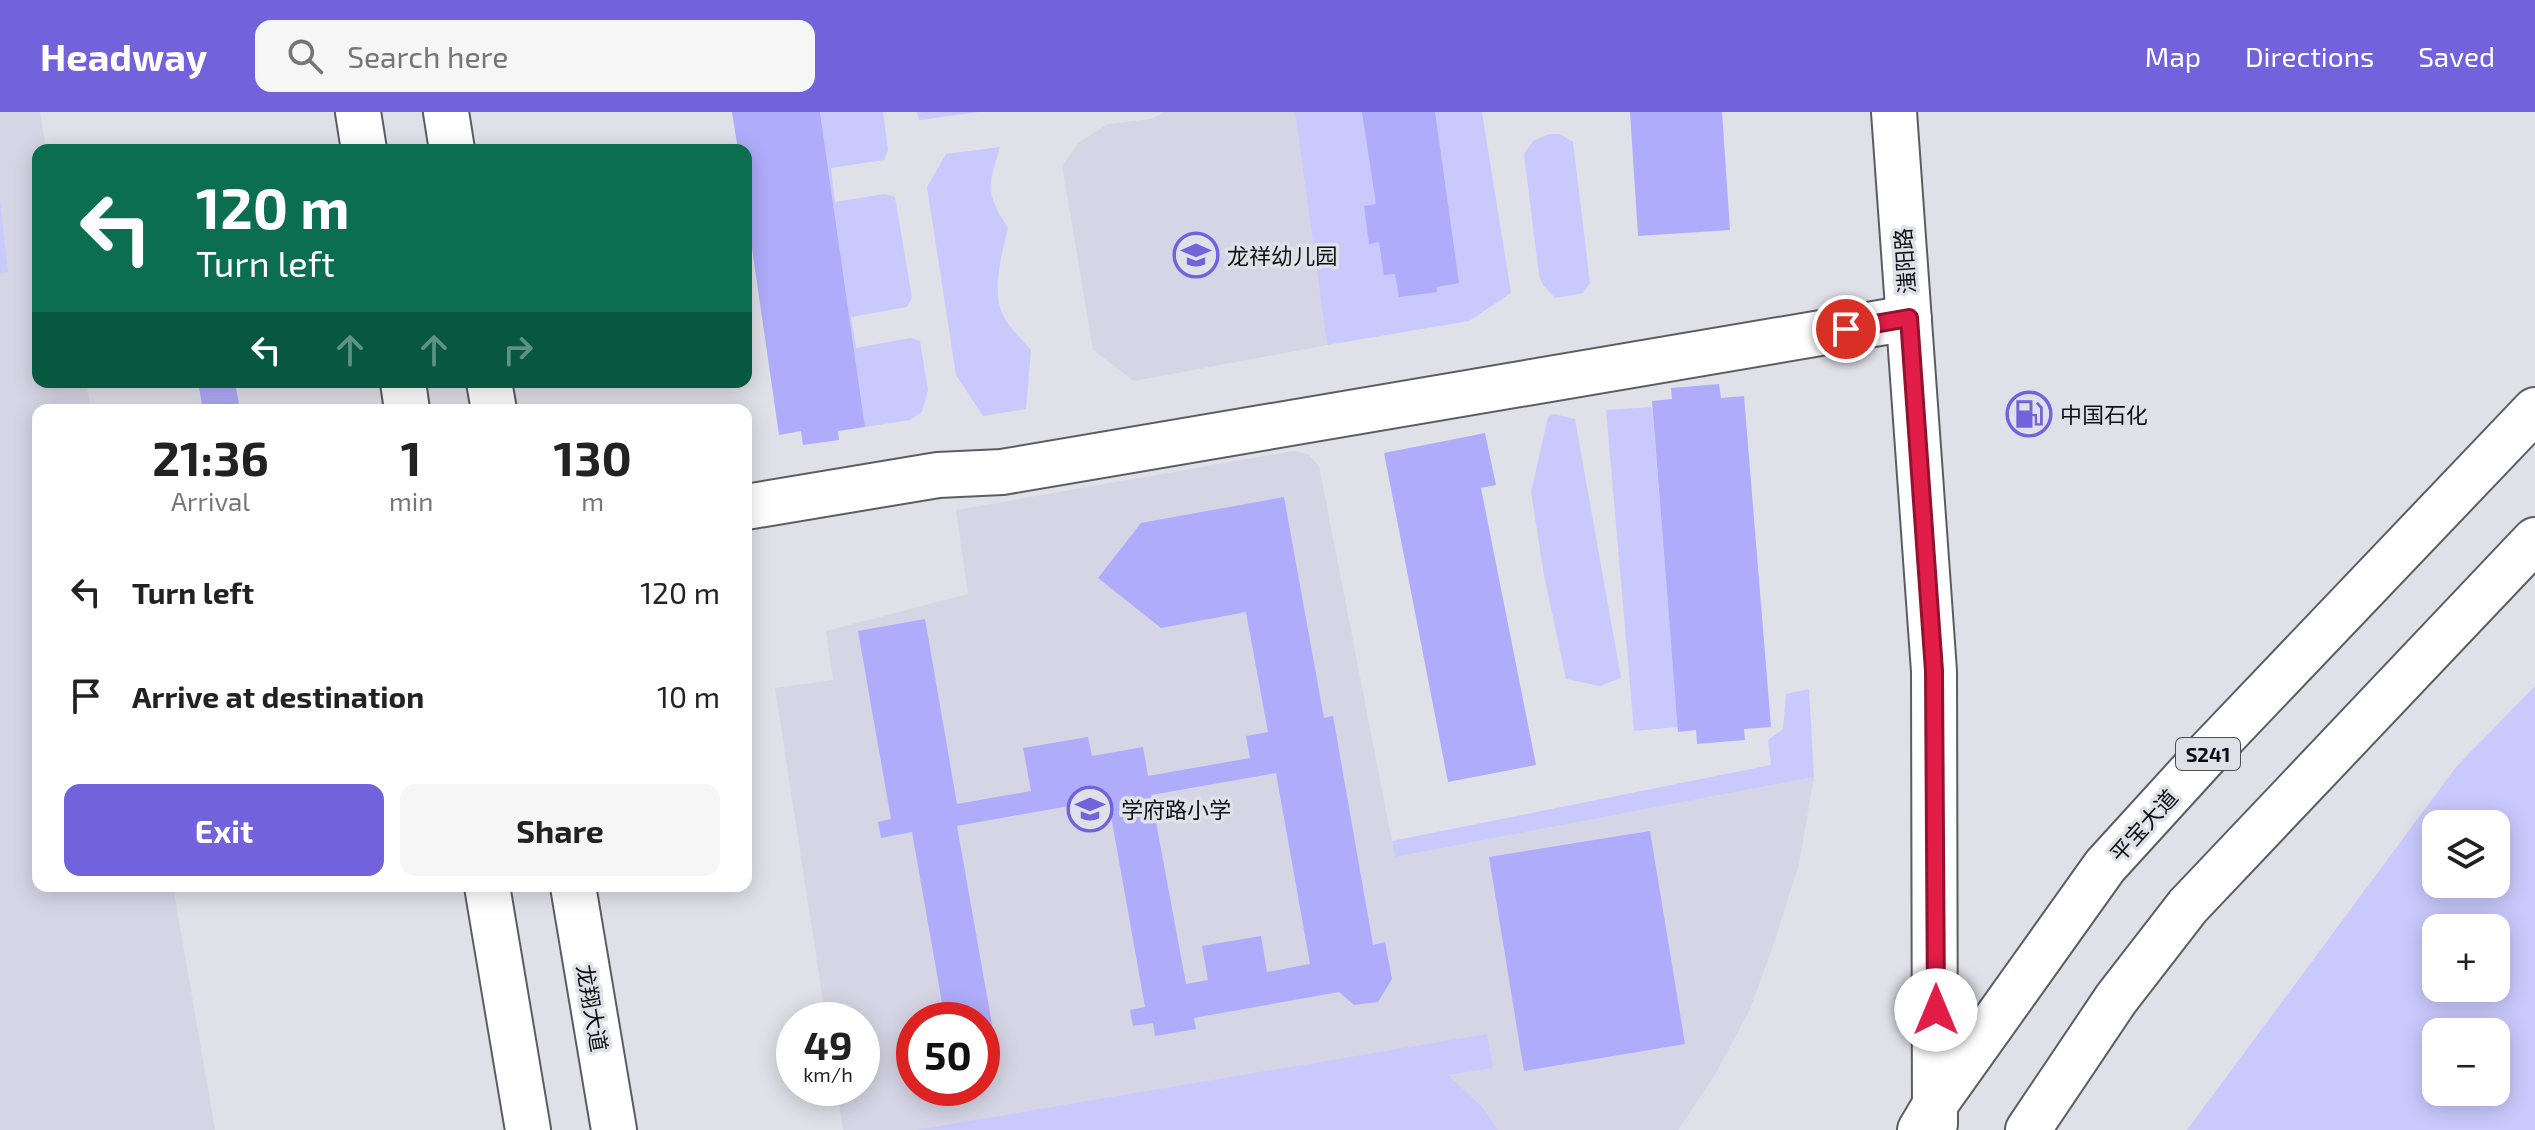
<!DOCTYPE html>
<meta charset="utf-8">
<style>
body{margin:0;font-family:"Exo 2","Noto Sans SC",sans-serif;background:#f6f6f6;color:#222;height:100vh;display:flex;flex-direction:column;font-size:30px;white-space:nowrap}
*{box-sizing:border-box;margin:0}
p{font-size:26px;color:#767676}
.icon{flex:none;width:44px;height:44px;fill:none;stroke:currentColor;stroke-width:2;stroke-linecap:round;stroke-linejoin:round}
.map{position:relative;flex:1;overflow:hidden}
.details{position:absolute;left:32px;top:292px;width:720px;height:488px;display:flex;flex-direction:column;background:#fff;border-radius:16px;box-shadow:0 4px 20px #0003}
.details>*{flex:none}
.guide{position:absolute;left:32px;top:32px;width:720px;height:244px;border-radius:16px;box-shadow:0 4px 20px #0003;background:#0b6e4f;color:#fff;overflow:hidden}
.fabs{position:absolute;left:2422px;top:698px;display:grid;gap:16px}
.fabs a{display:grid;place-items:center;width:88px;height:88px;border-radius:16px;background:#fff;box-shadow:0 4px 20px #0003;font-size:40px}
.speed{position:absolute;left:776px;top:890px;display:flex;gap:16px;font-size:40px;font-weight:700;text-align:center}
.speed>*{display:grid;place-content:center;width:104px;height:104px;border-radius:50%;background:#fff;box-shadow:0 4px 20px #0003;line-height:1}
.speed small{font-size:20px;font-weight:400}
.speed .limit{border:12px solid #d22;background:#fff;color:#111}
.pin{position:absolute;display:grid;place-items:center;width:68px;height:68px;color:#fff;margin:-34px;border:4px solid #fff;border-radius:50%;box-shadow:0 2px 8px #0007}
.me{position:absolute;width:88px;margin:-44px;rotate:0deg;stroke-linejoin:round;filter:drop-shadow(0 0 6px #0008)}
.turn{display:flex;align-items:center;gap:28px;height:168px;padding:0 32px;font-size:36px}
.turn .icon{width:104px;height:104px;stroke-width:2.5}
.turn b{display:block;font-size:56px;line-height:68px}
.lanes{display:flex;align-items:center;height:76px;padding:0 32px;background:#0003;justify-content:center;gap:40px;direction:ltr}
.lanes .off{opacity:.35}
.eta{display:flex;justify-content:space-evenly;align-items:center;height:136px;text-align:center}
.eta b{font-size:48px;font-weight:700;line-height:56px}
.primary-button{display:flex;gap:16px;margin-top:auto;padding:16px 32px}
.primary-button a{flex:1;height:92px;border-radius:16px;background:#7262dc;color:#fff;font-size:32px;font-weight:700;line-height:92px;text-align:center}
.primary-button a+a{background:#f6f6f6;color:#222}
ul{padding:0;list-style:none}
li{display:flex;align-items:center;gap:24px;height:104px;padding:0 32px}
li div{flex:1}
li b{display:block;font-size:30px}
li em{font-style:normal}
header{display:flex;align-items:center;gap:48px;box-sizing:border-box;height:112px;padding:0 40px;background:#7262dc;color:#fff}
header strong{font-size:38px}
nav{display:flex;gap:44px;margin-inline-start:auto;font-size:28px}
.search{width:560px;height:72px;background:#f6f6f6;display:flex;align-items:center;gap:20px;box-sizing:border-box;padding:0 28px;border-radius:16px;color:#767676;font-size:30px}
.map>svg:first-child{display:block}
</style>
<header>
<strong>Headway</strong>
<div class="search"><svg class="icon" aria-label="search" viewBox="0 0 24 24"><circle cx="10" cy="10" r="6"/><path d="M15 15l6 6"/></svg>Search here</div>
<nav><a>Map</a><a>Directions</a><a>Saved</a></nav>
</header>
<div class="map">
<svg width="2535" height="1018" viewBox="0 0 2535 1018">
<rect width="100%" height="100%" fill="#e0e0e9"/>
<path fill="#d5d5e5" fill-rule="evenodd" d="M0 0H40L46 38H38V270H86L91 298H38V774H173L215 1018H0Z
M1165 0H1295L1327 233 1134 269 1093 238 1062 54 1078 31 1108 12 1151 7Z
M1294 339 1308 342 1319 354 1395 745 1814 665 1799 752 1774 831 1750 897 1716 961 1678 1018H843L837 976H862V908H826L775 576 833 568 826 519 968 482 956 398ZM914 908H982V976H914Z"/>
<path fill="#c9c9fd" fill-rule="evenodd" d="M820 0H883L888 38 884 48 831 56 835 90 885 82 895 85 912 186 907 195 851 205 856 236 910 226 920 229 928 278 922 300 910 308 865 315Z
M917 0H979L919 8Z
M1295 0H1482L1511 181 1469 209 1327 233Z
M1549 22H1560L1573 30 1590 171 1583 181 1555 186 1543 173 1539 163 1524 42 1533 29Z
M1000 35C988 75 985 80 1008 116 1002 142 991 178 1003 203 1009 216 1022 227 1031 238L1026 297 983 304 956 263 927 75 946 42Z
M0 89 8 160 0 161Z
M1652 295 1678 615 1634 619 1606 298Z
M1554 302 1575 307 1621 566 1600 574 1566 567 1544 463 1531 380 1548 305Z
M2535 574V1018H2187L2456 655ZM2436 712H2496V772H2436ZM2436 816H2496V876H2436ZM2436 920H2496V980H2436Z
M1809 577 1814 665 1395 745 1392 729 1771 653 1768 628 1783 617 1786 582Z
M1487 922 1493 956 1448 963 1483 996 1498 1018H915Z"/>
<path fill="#afacfb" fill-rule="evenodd" d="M732 0H820L865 315 838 319 839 328 803 333 801 319 779 323 746 95V38H738Z
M1362 0H1435L1459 171 1437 175V180L1399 185 1395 162 1384 163 1379 130 1369 132 1364 94 1376 92Z
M1630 0H1722L1730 118 1638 124Z
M198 270H235L240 298H203Z
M1719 272 1721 286 1744 284 1771 615 1744 617 1745 628 1697 632 1696 618 1678 620 1652 289 1672 287 1671 276Z
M1485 321 1496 373 1481 376 1536 653 1448 670 1384 341Z
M1284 385 1324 606 1333 604 1373 833 1385 830 1392 867 1378 890 1354 893 1339 880 1194 906 1196 917 1155 924 1153 911 1133 914 1130 898 1145 895 1108 687 957 714 996 935 982 938V908H945L912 720 881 726 878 710 891 707 858 519 925 507 957 692 1031 679 1023 636 1088 625 1092 644 1143 635 1148 664 1250 646 1246 624 1268 620 1246 500 1161 516 1098 466 1141 411ZM1276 661 1310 852 1267 860 1261 824 1202 834 1208 868 1186 872 1151 683Z
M1650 719 1685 932 1524 959 1489 745Z"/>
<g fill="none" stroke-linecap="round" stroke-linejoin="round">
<g stroke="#5c5c64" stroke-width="48">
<path id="secondary" d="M1894 0 1934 559 1935 1012
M746 395 938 363 1002 360 1909 206"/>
</g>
<g stroke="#5c5c64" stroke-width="48">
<path id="primary" d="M358 0 364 38
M446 0 452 38
M403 270 407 298
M489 270 494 298
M487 774 528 1018
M573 774 614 1018
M1920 1018 1936 991 2105 754 2208 641 2535 298
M2028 1018 2116 887 2188 794 2535 428"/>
</g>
<use href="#secondary" stroke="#fff" stroke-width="44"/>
<use href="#primary" stroke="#fff" stroke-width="44"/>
</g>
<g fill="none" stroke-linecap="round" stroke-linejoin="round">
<g stroke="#92132f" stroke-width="20">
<path id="route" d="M1846 217 1909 206 1934 559 1936 898"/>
</g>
<use href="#route" stroke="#e11d48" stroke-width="14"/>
</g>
<defs>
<g id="school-ring" transform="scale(2.3)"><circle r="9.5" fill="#e0e0e9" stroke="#7262dc" stroke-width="1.5"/><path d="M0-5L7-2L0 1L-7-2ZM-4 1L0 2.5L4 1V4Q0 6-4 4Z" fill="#7262dc"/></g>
<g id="fuel-ring" transform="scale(2.3)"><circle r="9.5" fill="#e0e0e9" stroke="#7262dc" stroke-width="1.5"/><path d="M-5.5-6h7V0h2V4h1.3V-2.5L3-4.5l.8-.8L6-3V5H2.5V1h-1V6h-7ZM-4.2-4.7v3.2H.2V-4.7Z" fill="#7262dc"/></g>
</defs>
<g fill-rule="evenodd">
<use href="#school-ring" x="1196" y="143"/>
<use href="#fuel-ring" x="2029" y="302"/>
<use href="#school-ring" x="1090" y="697"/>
</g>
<g text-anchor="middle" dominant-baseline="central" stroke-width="7" stroke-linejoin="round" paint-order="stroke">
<rect fill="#e0e0e9" stroke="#4d4d52" stroke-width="2" x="2176" y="626" width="64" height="32" rx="6"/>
<g font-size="20" font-weight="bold" fill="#0e0e11">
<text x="2208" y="642">S241</text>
</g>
<g font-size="22" fill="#0e0e11" stroke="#e0e0e9" text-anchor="start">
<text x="1227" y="143">龙祥幼儿园</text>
<text x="2060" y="302">中国石化</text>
<text x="1121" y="697">学府路小学</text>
</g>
<g font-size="22" fill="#0e0e11" stroke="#e0e0e9">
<text transform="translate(1904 149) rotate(-94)">滍阳路</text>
<text transform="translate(2143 713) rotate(-48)">平宝大道</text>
<text transform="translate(593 896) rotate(80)">龙翔大道</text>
</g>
</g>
</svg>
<div class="fabs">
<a><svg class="icon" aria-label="layers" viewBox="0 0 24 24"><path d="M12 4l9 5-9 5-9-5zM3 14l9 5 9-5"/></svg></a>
<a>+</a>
<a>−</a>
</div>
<div class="speed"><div>49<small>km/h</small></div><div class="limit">50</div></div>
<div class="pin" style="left:1846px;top:217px;background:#d93025"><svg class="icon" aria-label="arrive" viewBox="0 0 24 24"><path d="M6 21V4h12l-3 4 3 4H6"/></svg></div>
<svg class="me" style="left:1936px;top:898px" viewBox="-20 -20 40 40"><circle r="19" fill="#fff"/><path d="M0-13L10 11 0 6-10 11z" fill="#e11d48"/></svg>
<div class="guide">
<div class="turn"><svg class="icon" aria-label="left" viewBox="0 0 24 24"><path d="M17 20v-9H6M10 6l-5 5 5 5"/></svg><div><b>120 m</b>Turn left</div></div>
<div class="lanes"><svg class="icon" aria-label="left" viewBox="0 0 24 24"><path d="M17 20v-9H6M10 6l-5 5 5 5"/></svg><svg class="icon off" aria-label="ahead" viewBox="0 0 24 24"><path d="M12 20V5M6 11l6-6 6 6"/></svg><svg class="icon off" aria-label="ahead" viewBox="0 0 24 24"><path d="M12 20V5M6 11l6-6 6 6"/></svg><svg class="icon off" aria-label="right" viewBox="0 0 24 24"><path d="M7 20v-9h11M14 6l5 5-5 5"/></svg></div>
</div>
<section class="details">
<div class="eta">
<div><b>21:36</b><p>Arrival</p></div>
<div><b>1</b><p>min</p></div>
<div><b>130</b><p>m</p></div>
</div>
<ul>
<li><svg class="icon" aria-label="left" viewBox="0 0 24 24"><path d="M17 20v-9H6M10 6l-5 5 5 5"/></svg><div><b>Turn left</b></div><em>120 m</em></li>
<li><svg class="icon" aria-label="arrive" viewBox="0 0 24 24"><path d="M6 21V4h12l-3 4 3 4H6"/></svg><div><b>Arrive at destination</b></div><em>10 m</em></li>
</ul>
<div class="primary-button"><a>Exit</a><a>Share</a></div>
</section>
</div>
